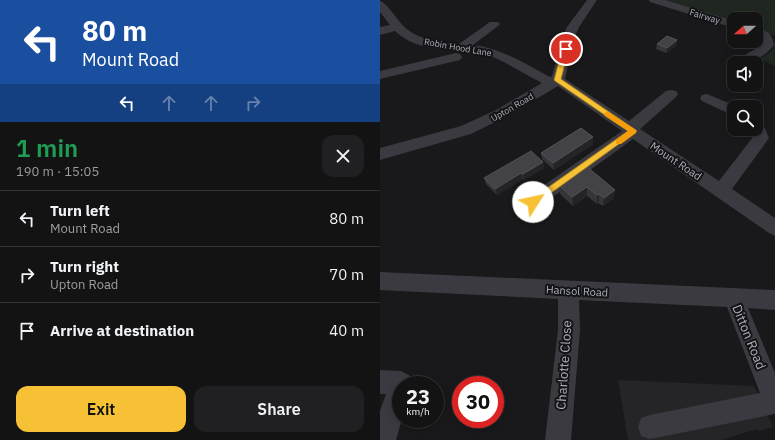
<!DOCTYPE html>
<meta charset="utf-8">
<style>
body{margin:0;font-family:"IBM Plex Sans",sans-serif;background:#202022;color:#f1f3f6;height:100vh;display:flex;flex-direction:column;font-size:15px;white-space:nowrap}
*{box-sizing:border-box;margin:0}
p{font-size:13px;color:#9d9ea0}
.icon{flex:none;width:22px;height:22px;fill:none;stroke:currentColor;stroke-width:2;stroke-linecap:round;stroke-linejoin:round}
.map{position:relative;flex:1;overflow:hidden}
.drawer{display:flex;flex-direction:column;background:#131314;width:380px}
.drawer>*{flex:none}
.guide{background:#1a4fa0;color:#fff;overflow:hidden}
.needle{width:26px;rotate:249deg}
.buttons{position:absolute;left:347px;top:12px;display:grid;gap:8px}
.buttons a{display:grid;place-items:center;width:36px;height:36px;border-radius:8px;background:#131314;box-shadow:0 2px 10px #0003,0 0 0 1px #323234;font-size:20px}
.speed{position:absolute;left:12px;top:376px;display:flex;gap:8px;font-size:20px;font-weight:700;text-align:center}
.speed>*{display:grid;place-content:center;width:52px;height:52px;border-radius:50%;background:#131314;box-shadow:0 2px 10px #0003,0 0 0 1px #323234;line-height:1}
.speed small{font-size:10px;font-weight:400}
.speed .limit{border:6px solid #d22;background:#fff;color:#111}
.pin{position:absolute;display:grid;place-items:center;width:34px;height:34px;color:#fff;margin:-17px;border:2px solid #fff;border-radius:50%;box-shadow:0 1px 4px #0007}
.me{position:absolute;width:44px;margin:-22px;rotate:55deg;stroke-linejoin:round;filter:drop-shadow(0 0 3px #0008)}
.turn{display:flex;align-items:center;gap:14px;height:84px;padding:0 16px;font-size:18px}
.turn .icon{width:52px;height:52px;stroke-width:2.5}
.turn b{display:block;font-size:28px;line-height:34px}
.lanes{display:flex;align-items:center;height:38px;padding:0 16px;background:#0003;justify-content:center;gap:20px;direction:ltr}
.lanes .off{opacity:.35}
.round{display:grid;place-items:center;flex:none;width:42px;height:42px;border-radius:12px;background:#202022}
.head{display:flex;align-items:center;justify-content:space-between;height:68px;padding:0 16px}
h1{font-size:24px;font-weight:600;line-height:30px;color:#1e9e55}
.action{display:flex;gap:8px;margin-top:auto;padding:8px 16px}
.action a{flex:1;height:46px;border-radius:12px;background:#f7c135;color:#111;font-size:16px;font-weight:600;line-height:46px;text-align:center}
.action a+a{background:#202022;color:#f1f3f6}
ul{padding:0;list-style:none}
li{display:flex;align-items:center;gap:12px;height:56px;padding:0 16px;border-top:1px solid #323234}
li div{flex:1}
li b{display:block;font-size:15px}
li em{font-style:normal}
main{display:flex;flex:1;min-height:0}
.map>svg:first-child{display:block}
</style>
<main>
<section class="drawer">
<div class="guide">
<div class="turn"><svg class="icon" aria-label="left" viewBox="0 0 24 24"><path d="M17 20v-9H6M10 6l-5 5 5 5"/></svg><div><b>80 m</b>Mount Road</div></div>
<div class="lanes"><svg class="icon" aria-label="left" viewBox="0 0 24 24"><path d="M17 20v-9H6M10 6l-5 5 5 5"/></svg><svg class="icon off" aria-label="ahead" viewBox="0 0 24 24"><path d="M12 20V5M6 11l6-6 6 6"/></svg><svg class="icon off" aria-label="ahead" viewBox="0 0 24 24"><path d="M12 20V5M6 11l6-6 6 6"/></svg><svg class="icon off" aria-label="right" viewBox="0 0 24 24"><path d="M7 20v-9h11M14 6l5 5-5 5"/></svg></div>
</div>
<div class="head"><div><h1>1 min</h1><p>190 m · 15:05</p></div><a class="round"><svg class="icon" aria-label="close" viewBox="0 0 24 24"><path d="M6 6l12 12M18 6L6 18"/></svg></a></div>
<ul>
<li><svg class="icon" aria-label="left" viewBox="0 0 24 24"><path d="M17 20v-9H6M10 6l-5 5 5 5"/></svg><div><b>Turn left</b><p>Mount Road</p></div><em>80 m</em></li>
<li><svg class="icon" aria-label="right" viewBox="0 0 24 24"><path d="M7 20v-9h11M14 6l5 5-5 5"/></svg><div><b>Turn right</b><p>Upton Road</p></div><em>70 m</em></li>
<li><svg class="icon" aria-label="arrive" viewBox="0 0 24 24"><path d="M6 21V4h12l-3 4 3 4H6"/></svg><div><b>Arrive at destination</b></div><em>40 m</em></li>
</ul>
<div class="action"><a>Exit</a><a>Share</a></div>
</section>
<div class="map">
<svg width="395" height="440" viewBox="0 0 395 440">
<rect width="100%" height="100%" fill="#19191b"/>
<path fill="#252528" d="M238 380 374 386 393 427 378 431 377 429 341 440H248Z"/>
<path fill="#1f2720" d="M279 0H395V36L376 30V19H354V23Z
M395 37V66L380 59 393 50Z"/>
<g fill="none" stroke-linecap="round" stroke-linejoin="round">
<path fill="#3a3a40" fill-rule="evenodd" d="M207 0H217L199 27 195 36 185 79 249 121 286 91 291 90 296 91 298 94 296 97 260 129 339 181 373 137 371 129H376V118L381 119 389 138 352 189 395 218V236L389 233 253 139 159 207 153 209 147 207 144 202 147 197 242 131 178 86 127 116 91 134 0 160V148L81 126 116 110 162 83C144 74 127 62 108 55 77 45 41 56 15 31L0 35V27L10 25 0 12V1C8 3 19 24 28 30 43 41 61 42 79 44L110 22H118L120 24 118 26 93 45C121 48 145 64 170 77L172 76 183 36 187 27Z
M269 0H285L354 21V28L270 2Z
M376 28C387 31 392 33 394 45 388 53 375 63 365 61L363 58 365 55 382 45 381 38 376 36Z
M76 53 80 54 82 57 80 60 0 79V71Z
M327 94 358 107H354V116L322 101 320 98 322 95Z
M0 272 395 290V310L368 308 395 373V414L270 439 261 436 258 427 261 418 270 415 380 393 347 307 199 300 200 330 191 440H165L178 330V299L0 290Z
M0 370 21 371 29 375 32 385H21L22 419 16 440H0V411L6 394H0Z"/>
</g>
<path fill="#353539" d="M297 40 296 46 286 53 276 49 277 44Z
M213 137V144L174 170 162 159 161 153Z
M163 162 164 168 144 180 143 179 117 195 106 184 104 178Z
M206 166 234 198 223 206 218 203 217 204 207 196 193 206 180 194 179 185Z"/>
<path fill="#242427" d="M297 40 296 46 286 53 287 48Z
M213 137V144L174 170 173 163Z
M163 162 164 168 144 180 143 174Z
M141 173 143 179 117 195 115 189Z
M207 187V196L193 206 192 197Z
M235 190 234 198 223 206 224 198Z
M219 194 218 203 217 204V195Z"/>
<path fill="#424247" stroke="#525359" d="M287 36 297 40 287 48 277 44Z
M201 128 213 137 173 163 161 153Z
M151 151 163 162 143 174 141 173 115 189 104 178Z
M206 166 235 190 224 198 219 194 217 195 207 187 192 197 179 185Z"/>
<path fill="#f7c135" stroke="#a17d22" d="M186 47 189 49 181 79 257 131 153 206 150 205 149 202 150 200 248 131 175 81 174 80 182 49Z"/>
<path fill="#f59e0b" d="M227 111 256 130V133L241 144H236V140L248 131 225 116 224 114Z"/>
<g text-anchor="middle" dominant-baseline="central" stroke-width="4" stroke-linejoin="round" paint-order="stroke">
<g font-size="9" fill="#abafbb" stroke="#141416">
<text transform="translate(325 16) rotate(17)">Fairway</text>
<text transform="translate(78 47) rotate(10)">Robin Hood Lane</text>
<text transform="translate(132 107) rotate(-30)">Upton Road</text>
</g>
<g font-size="11" fill="#abafbb" stroke="#141416">
<text transform="translate(296 161) rotate(34)">Mount Road</text>
<text transform="translate(197 291) rotate(3)">Hansol Road</text>
</g>
<g font-size="13" fill="#abafbb" stroke="#141416">
<text transform="translate(369 337) rotate(68)">Ditton Road</text>
<text transform="translate(184 365) rotate(-86)">Charlotte Close</text>
</g>
</g>
</svg>
<div class="buttons">
<a><svg class="needle" viewBox="-14 -14 28 28"><path d="M0-13l5 13h-10z" fill="#e53935"/><path d="M0 13l5-13h-10z" fill="#9d9ea0"/></svg></a>
<a><svg class="icon" aria-label="sound" viewBox="0 0 24 24"><path d="M4 9h4l5-4v14l-5-4H4zM17 9q2 3 0 6"/></svg></a>
<a><svg class="icon" aria-label="search" viewBox="0 0 24 24"><circle cx="10" cy="10" r="6"/><path d="M15 15l6 6"/></svg></a>
</div>
<div class="speed"><div>23<small>km/h</small></div><div class="limit">30</div></div>
<div class="pin" style="left:186px;top:49px;background:#d93025"><svg class="icon" aria-label="arrive" viewBox="0 0 24 24"><path d="M6 21V4h12l-3 4 3 4H6"/></svg></div>
<svg class="me" style="left:153px;top:202px" viewBox="-20 -20 40 40"><circle r="19" fill="#fff"/><path d="M0-13L10 11 0 6-10 11z" fill="#f7c135"/></svg>
</div>
</main>
